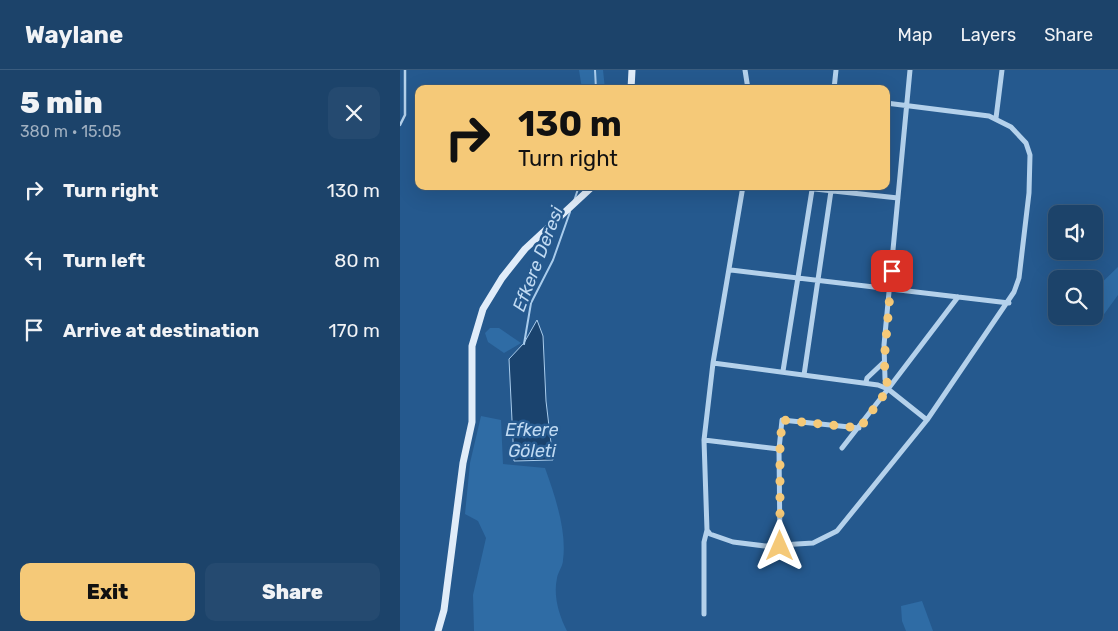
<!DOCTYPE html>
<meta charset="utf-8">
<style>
body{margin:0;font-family:Rubik,sans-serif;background:#254a70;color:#f1f3f6;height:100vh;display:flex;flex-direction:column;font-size:19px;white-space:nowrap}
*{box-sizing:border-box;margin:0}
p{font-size:16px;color:#a0b0c1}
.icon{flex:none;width:28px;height:28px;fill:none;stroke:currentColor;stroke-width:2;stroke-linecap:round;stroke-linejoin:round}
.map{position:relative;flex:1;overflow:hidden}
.details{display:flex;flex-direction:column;background:#1c436a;width:400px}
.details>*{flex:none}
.guide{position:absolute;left:15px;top:15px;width:475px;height:105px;border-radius:10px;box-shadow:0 5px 20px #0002,0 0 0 1px #3a5c7e;background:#f5c978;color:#111;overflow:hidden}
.tools{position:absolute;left:648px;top:135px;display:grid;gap:10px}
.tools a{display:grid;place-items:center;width:55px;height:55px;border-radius:10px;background:#1c436a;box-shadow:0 5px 20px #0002,0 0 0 1px #3a5c7e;font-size:25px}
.pin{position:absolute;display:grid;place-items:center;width:42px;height:42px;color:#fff;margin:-21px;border-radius:10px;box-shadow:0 2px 8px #0006}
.me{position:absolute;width:55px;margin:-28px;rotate:0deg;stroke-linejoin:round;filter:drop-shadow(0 0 4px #0008)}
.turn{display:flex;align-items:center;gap:18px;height:105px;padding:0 20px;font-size:22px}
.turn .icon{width:65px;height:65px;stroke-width:2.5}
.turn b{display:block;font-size:35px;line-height:42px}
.round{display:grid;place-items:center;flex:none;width:52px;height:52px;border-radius:10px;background:#254a70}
.headline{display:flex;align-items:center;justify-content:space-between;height:85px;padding:0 20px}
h1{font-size:30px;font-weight:800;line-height:38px}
.cta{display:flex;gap:10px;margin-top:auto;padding:10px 20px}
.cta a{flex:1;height:58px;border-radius:10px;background:#f5c978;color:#111;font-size:20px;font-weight:800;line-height:58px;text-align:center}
.cta a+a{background:#254a70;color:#f1f3f6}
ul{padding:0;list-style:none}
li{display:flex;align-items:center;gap:15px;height:70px;padding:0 20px}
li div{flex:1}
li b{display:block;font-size:19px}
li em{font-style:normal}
header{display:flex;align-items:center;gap:30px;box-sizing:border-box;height:70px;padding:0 25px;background:#1c436a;border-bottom:1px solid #3a5c7e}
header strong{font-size:24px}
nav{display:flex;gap:28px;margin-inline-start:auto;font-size:18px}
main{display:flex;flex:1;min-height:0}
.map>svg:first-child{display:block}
</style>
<header>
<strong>Waylane</strong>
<nav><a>Map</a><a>Layers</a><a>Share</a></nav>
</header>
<main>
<section class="details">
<div class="headline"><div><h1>5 min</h1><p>380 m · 15:05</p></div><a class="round"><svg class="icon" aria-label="close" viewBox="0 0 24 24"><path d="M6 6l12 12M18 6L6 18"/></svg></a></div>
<ul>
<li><svg class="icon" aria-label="right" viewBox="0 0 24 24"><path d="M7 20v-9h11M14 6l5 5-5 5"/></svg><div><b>Turn right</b></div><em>130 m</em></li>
<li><svg class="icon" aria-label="left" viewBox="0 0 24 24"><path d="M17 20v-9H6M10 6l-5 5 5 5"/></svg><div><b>Turn left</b></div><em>80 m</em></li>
<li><svg class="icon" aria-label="arrive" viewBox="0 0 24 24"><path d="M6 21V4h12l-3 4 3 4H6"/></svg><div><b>Arrive at destination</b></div><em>170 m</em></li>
</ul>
<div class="cta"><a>Exit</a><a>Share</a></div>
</section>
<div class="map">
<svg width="718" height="561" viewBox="0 0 718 561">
<rect width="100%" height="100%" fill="#25598e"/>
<path fill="#2f6ca5" d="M179 0H203L205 19H182Z
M718 197V225L702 247 694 235V220Z
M90 258H99L121 273 104 283 88 272 85 263Z
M81 346 101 350 103 394 145 398C155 426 167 461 163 490 163 496 158 502 157 508 153 526 159 545 167 561H74L73 525 86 468 78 451 65 444 70 393Z
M522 531 533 561H506L502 551 501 536Z"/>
<path fill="#1a436e" stroke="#a9ccec" d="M137 250 143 266 146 331 153 390 114 391 109 289 124 273Z"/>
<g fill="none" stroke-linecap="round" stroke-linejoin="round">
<path stroke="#a9ccec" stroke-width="2" d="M195 0 196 19
M174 131 179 116
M124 274 131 233 153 190 170 142"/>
<path stroke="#b4d1eb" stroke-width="2.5" d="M0 55 5 45V0"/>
<path stroke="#b4d1eb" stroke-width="5" d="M345 0 348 19
M434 19 436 0
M596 48 602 0
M387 116 498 128
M331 200 609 233
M313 293 478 315 488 319 527 350
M383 301 412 120
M404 305 431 121
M466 312 467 308 484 292
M488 319 558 227
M304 370 379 379
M442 378 488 319 485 309 484 275 510 0
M307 460 310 464 333 472 365 476 413 473 437 461 527 350 614 222 619 208 629 123 630 85 626 73 611 57 589 46 486 33
M380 476 379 379 382 350 459 358
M304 544V472L307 460 304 370 313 293 343 116"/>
<path stroke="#e0ecf9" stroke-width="7" d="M231 19 232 0
M38 561 44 540 63 393 72 352V276L83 239 102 208 125 179 193 116"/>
</g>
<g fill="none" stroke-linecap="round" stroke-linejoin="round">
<path stroke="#f5c978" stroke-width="9" stroke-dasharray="0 16.2" d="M380 476V379L382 350 460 358 488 319 484 292 492 201"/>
</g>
<g text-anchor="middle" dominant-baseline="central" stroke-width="5" stroke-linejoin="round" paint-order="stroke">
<g font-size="18" font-style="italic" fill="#c0daf2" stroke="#25598e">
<text transform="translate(138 189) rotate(-69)">Efkere Deresi</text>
<text x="132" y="360">Efkere<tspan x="132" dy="21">Göleti</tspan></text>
</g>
</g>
</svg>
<div class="tools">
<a><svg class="icon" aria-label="sound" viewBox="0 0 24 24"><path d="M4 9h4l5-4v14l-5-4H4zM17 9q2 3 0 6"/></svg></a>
<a><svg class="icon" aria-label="search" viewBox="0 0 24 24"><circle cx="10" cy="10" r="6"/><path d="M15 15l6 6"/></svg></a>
</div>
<div class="pin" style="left:492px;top:201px;background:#d93025"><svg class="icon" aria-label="arrive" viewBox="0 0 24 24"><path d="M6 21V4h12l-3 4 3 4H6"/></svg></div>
<svg class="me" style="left:380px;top:476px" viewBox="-20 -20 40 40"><path d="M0-17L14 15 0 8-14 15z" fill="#f5c978" stroke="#fff" stroke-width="4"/></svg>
<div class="guide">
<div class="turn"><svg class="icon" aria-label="right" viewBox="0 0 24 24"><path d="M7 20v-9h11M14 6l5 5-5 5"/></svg><div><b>130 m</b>Turn right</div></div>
</div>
</div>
</main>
